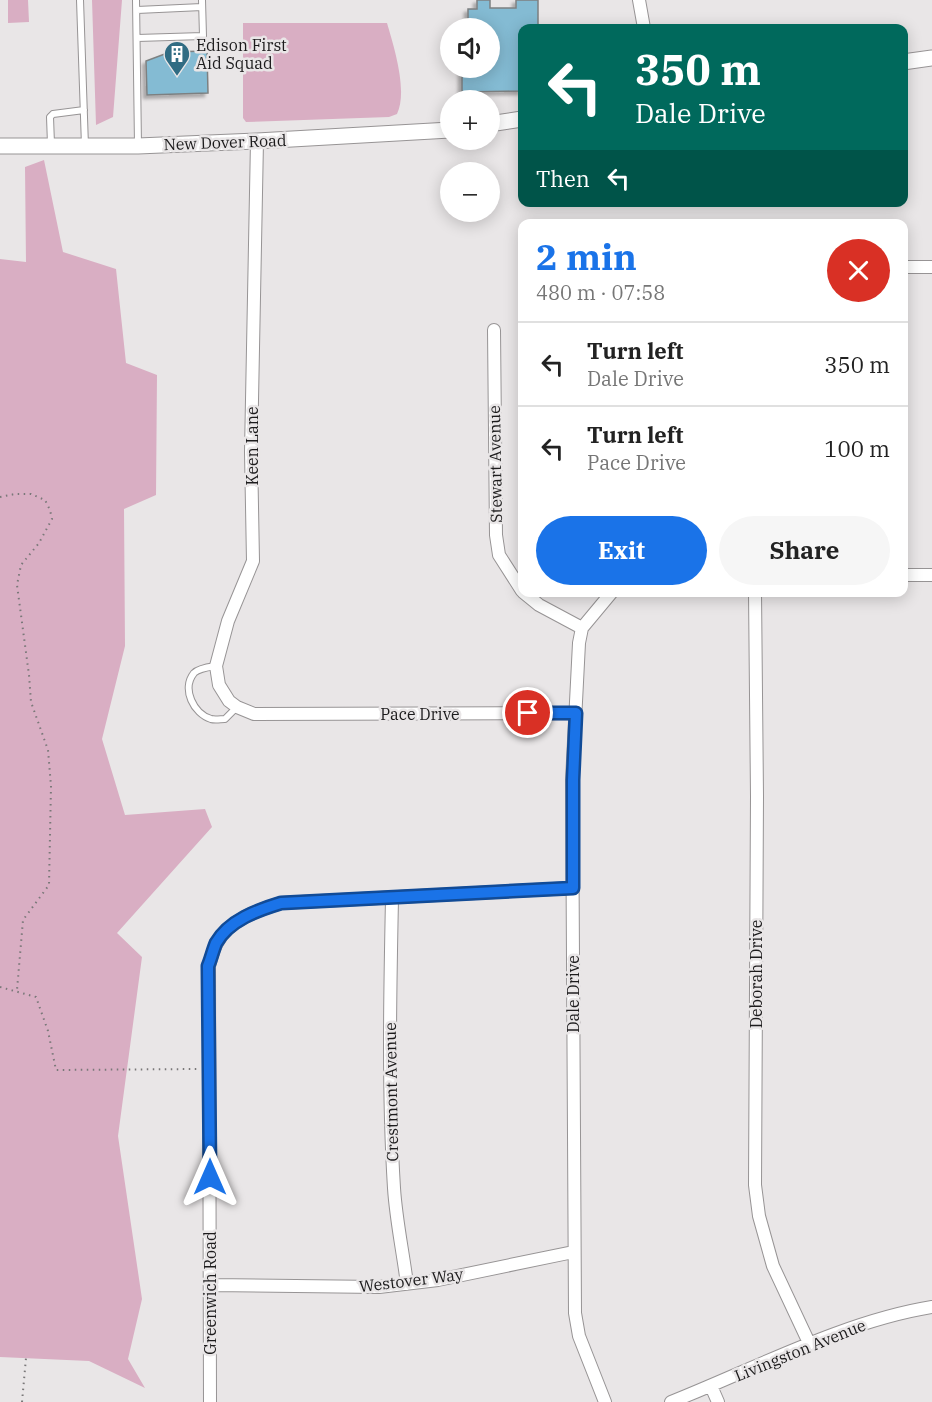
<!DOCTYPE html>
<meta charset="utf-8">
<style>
body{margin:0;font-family:"IBM Plex Serif",serif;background:#f6f6f6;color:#222;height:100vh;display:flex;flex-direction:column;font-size:22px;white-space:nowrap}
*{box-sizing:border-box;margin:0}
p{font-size:20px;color:#767676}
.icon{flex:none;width:33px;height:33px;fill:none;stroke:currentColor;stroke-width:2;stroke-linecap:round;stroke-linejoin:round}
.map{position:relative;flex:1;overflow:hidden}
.sheet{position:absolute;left:518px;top:219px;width:390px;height:378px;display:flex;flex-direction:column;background:#fff;border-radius:12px;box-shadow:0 3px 15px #0003}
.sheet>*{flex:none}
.banner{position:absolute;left:518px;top:24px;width:390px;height:183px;border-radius:12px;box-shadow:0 3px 15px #0003;background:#00695c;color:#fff;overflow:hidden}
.buttons{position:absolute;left:440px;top:18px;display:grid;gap:12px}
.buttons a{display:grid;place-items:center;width:60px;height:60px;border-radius:50%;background:#fff;box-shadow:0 3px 15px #0003;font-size:30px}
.pin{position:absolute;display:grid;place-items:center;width:51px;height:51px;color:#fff;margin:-26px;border:3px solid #fff;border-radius:50%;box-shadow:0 2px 6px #0007}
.me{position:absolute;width:66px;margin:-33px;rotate:0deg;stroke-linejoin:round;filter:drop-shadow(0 0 4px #0008)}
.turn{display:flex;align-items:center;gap:21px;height:126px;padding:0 18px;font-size:27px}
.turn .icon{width:78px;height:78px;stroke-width:2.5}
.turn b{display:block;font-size:42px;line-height:51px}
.then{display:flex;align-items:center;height:57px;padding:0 18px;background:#0003;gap:12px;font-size:22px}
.round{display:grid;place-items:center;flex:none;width:63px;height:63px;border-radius:32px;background:#f6f6f6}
.overview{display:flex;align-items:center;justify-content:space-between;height:102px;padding:0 18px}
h1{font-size:36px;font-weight:700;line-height:45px;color:#1a73e8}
.primary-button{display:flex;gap:12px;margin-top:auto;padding:12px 18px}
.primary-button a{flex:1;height:69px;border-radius:36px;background:#1a73e8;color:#fff;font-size:24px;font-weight:700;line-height:69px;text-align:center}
.primary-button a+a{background:#f6f6f6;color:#222}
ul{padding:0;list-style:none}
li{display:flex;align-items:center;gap:18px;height:84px;padding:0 18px;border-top:2px solid #e0e0e0}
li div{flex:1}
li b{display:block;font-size:22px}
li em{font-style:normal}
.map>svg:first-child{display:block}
</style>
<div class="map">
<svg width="932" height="1402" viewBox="0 0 932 1402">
<defs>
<filter id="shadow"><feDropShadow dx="-3.5" dy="3.5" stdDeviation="1.5" flood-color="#0004"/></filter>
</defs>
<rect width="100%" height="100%" fill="#e9e6e7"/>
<path fill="#d9aec3" d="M8 0H28L29 22 8 23Z
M92 0H122L113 117 96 125Z
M243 23H387C394 47 408 91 397 114L389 117 246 122 243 118Z
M44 160 63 252 116 269 126 363 157 375 156 495 124 509 125 646 102 739 125 815 205 809 212 827 117 933 142 957 118 1136 142 1299 128 1359 145 1388 89 1361 0 1357V259L26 262 25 167Z"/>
<path fill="#84bbd3" stroke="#7d8081" stroke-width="1.5" filter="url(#shadow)" d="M477 0H490V8H516V0H538V28H522V91L462 92V68H489V28H468V9H477Z
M207 51 208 93 147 95 146 61 170 52Z"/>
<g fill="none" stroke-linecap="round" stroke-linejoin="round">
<g stroke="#979495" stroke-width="8">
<path id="service" d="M80 0 85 146
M136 0 138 145
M137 10 202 7
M137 38 203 36 202 0
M51 144 50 117 53 114 84 110
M216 666C209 667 199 668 194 673 181 689 194 714 211 719 215 720 221 719 225 719L237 707"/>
</g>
<g stroke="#979495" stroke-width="14">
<path id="minor" d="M639 0 644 28
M257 141 251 452 253 561 228 621 216 666 219 685 229 701 237 707 254 714 576 713
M903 267H932
M494 330 496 535 499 555 522 591
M903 575H932
M523 592 539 605 582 628
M755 592 757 796 755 1185 759 1216 773 1266 810 1345
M392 899C390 995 388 1092 394 1188 396 1220 403 1252 407 1284
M210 1285 379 1287 438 1280 573 1252
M711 1386 718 1402
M210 1402 209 966C211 959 213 950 217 943 229 920 258 910 281 903L573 888
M605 1402 579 1336 575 1313 572 780 579 643 582 628 612 592
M671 1402C754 1369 845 1321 932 1307"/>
</g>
<g stroke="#979495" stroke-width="17">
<path id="tertiary" d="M903 62 932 58
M489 124 522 119
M0 146H138L257 141 450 130"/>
</g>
<path stroke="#7a7879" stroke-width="2" stroke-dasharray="1.5 4.5" stroke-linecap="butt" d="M0 497 15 494H31L45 500 50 510 52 519 39 543 21 565 17 585 29 675 31 702 48 750 51 786 49 885 23 920 17 990
M0 987 36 997 48 1031 56 1070 198 1069
M22 1402 26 1358"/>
<use href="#service" stroke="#fff" stroke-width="6"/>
<use href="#minor" stroke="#fff" stroke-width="12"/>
<use href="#tertiary" stroke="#fff" stroke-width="15"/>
</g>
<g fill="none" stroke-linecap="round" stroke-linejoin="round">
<g stroke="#114b97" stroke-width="15">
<path id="route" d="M210 1177 208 966C211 959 213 950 216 943 229 920 258 910 281 903L573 888V780L576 713H528"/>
</g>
<use href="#route" stroke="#1a73e8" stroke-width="10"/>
</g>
<defs>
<g id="building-pin" transform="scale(1.35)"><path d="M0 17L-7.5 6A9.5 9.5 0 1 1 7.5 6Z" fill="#306c83" stroke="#e9e6e7"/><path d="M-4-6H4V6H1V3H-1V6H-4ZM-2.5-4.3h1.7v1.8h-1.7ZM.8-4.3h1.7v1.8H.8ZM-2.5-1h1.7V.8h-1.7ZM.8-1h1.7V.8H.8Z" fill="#fff"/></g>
</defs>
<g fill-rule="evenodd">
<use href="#building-pin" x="177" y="54"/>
</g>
<g text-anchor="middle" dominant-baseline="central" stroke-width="5" stroke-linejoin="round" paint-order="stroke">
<g font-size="16" fill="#1c1b1c" stroke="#e9e6e7" text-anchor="start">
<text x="196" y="45">Edison First<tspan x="196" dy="18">Aid Squad</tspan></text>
</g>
<g font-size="16" fill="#1c1b1c" stroke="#e9e6e7">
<text transform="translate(225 142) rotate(-2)">New Dover Road</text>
<text transform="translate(252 446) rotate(-90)">Keen Lane</text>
<text transform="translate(495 464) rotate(-91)">Stewart Avenue</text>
<text x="420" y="714">Pace Drive</text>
<text transform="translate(756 974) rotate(-90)">Deborah Drive</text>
<text transform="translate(573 994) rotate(-90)">Dale Drive</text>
<text transform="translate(391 1092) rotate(-91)">Crestmont Avenue</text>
<text transform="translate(411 1280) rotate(-7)">Westover Way</text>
<text transform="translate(210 1293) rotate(-90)">Greenwich Road</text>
<text transform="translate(800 1350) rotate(-22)">Livingston Avenue</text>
</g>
</g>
</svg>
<div class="buttons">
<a><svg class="icon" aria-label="sound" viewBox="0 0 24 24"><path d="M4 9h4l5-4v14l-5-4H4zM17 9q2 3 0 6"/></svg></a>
<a>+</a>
<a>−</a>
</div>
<div class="pin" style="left:528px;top:713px;background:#d93025"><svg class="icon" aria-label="arrive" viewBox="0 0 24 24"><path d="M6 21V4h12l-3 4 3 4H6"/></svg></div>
<svg class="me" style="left:210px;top:1177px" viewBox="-20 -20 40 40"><path d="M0-17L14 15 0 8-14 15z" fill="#1a73e8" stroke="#fff" stroke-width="4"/></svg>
<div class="banner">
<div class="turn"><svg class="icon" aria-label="left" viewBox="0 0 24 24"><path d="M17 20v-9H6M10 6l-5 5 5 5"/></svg><div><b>350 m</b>Dale Drive</div></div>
<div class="then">Then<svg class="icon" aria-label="left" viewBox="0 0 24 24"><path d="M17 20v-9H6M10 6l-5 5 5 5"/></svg></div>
</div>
<section class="sheet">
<div class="overview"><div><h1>2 min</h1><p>480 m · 07:58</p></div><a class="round" style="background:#d93025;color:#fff"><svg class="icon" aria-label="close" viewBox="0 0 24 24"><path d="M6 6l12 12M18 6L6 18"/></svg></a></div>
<ul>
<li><svg class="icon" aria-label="left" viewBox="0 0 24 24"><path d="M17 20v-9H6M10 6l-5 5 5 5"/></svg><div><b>Turn left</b><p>Dale Drive</p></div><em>350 m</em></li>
<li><svg class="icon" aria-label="left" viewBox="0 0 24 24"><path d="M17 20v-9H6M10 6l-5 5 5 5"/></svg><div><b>Turn left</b><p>Pace Drive</p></div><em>100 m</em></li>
</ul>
<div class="primary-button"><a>Exit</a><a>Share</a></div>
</section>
</div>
